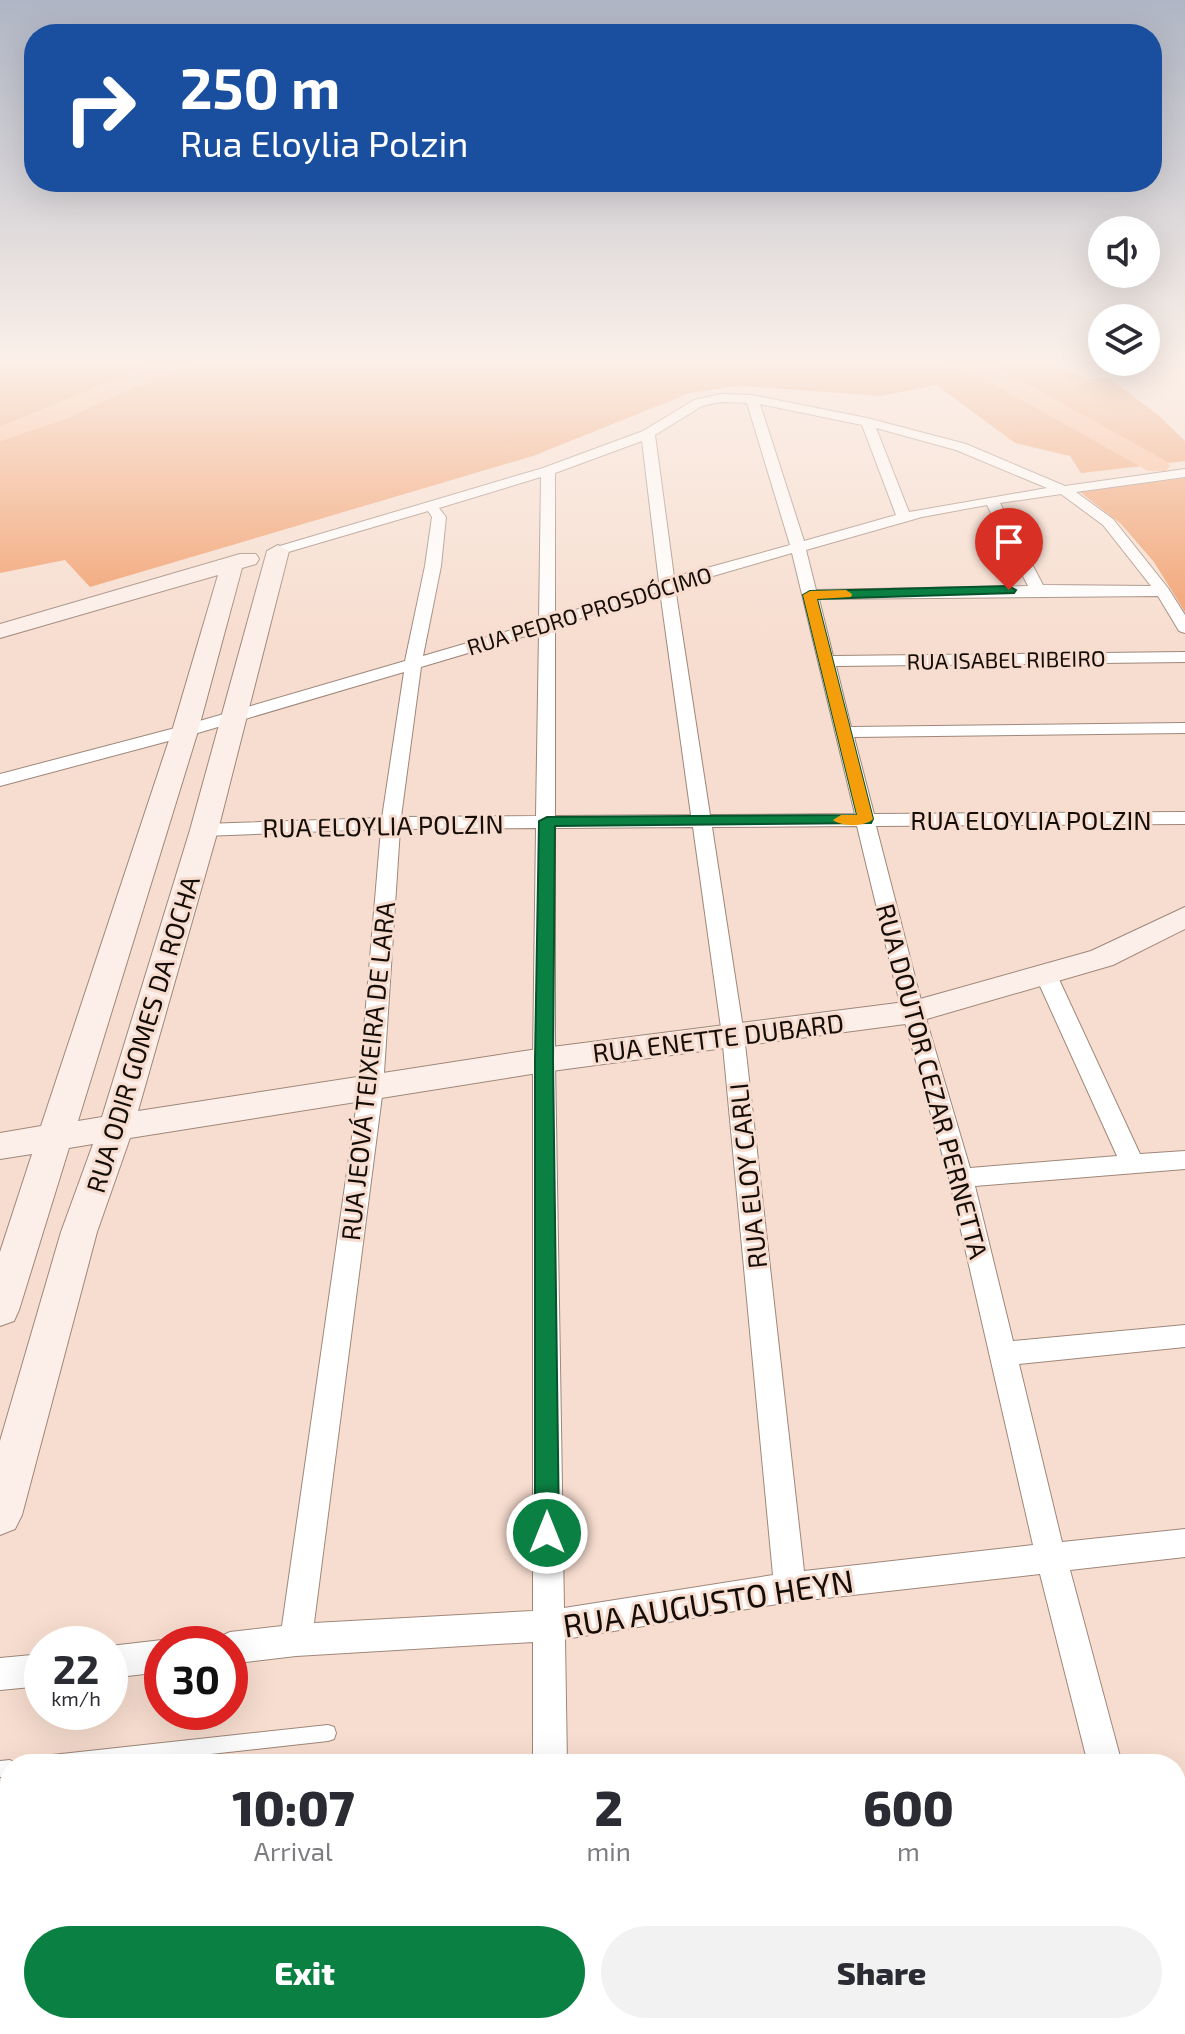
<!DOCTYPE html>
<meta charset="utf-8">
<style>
body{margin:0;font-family:"Exo 2",sans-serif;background:#f2f2f3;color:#2b2b33;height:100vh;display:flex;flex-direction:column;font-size:30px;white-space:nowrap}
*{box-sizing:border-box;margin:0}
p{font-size:26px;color:#7c7c81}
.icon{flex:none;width:44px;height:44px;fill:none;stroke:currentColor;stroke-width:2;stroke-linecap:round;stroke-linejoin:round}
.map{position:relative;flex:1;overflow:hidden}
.details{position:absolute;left:0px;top:1754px;width:1186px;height:280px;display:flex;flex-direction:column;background:#fff;border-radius:32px 32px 0 0;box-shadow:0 8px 32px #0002}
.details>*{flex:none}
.guide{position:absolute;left:24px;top:24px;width:1138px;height:168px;border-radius:32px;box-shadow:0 8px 32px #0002;background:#1a4fa0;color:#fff;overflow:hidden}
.tools{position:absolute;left:1088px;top:216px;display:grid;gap:16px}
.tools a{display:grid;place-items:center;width:72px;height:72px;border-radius:50%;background:#fff;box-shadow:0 8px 32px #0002;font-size:40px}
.speed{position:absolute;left:24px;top:1626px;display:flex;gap:16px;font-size:40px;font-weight:700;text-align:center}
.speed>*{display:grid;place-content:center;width:104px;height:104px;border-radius:50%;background:#fff;box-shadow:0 8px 32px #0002;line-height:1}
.speed small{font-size:20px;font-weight:400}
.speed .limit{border:12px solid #d22;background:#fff;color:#111}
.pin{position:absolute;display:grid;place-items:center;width:68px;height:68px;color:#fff;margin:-82px -34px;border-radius:50% 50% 50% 0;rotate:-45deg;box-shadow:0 0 8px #0007}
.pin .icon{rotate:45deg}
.me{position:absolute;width:88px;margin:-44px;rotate:0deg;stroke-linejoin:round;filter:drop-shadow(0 0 6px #0008)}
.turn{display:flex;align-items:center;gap:28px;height:168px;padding:0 24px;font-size:36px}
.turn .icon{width:104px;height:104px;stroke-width:2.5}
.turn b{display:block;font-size:56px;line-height:68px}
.eta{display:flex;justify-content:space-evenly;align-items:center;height:136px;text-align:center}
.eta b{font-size:48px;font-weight:800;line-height:56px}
.button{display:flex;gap:16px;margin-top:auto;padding:16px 24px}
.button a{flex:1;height:92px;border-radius:48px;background:#0b8043;color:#fff;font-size:32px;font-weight:800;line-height:92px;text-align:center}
.button a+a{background:#f2f2f3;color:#2b2b33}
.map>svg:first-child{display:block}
</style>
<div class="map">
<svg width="1185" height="2034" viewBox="0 0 1185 2034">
<rect width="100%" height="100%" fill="#f7ddcf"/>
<path fill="#f19e6c" d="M0 358H167L0 427Z
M210 358H1039L1087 379 1109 378 1157 414 1185 441V461L1081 473 1070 456 1015 443 936 385 881 396 739 386 690 393 533 456 90 587 65 560 0 573V441L68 418 115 395Z
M1185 478V612L1154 562 1121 524 1080 492Z"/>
<path fill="#fbb78f" d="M167 358H210L115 395 68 418 0 441V427Z"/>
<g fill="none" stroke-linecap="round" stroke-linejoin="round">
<path fill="#fbb78f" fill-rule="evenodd" d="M935 358H968L1002 370 1166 461 1170 466 1166 471H1148L986 380 938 363Z"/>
<g stroke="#9e877a" stroke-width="2">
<path id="lane" d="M328 1725 334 1727 336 1733 334 1739 328 1741 120 1764H35L37 1758 43 1756Z
M10 1760 17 1764H10V1776L0 1777V1761Z"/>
</g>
<g stroke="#9e877a" stroke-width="2">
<path id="street" d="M721 394 752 395 867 418 966 444 1065 486 1185 469V477L1076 492 1113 519 1168 588 1185 615V633L1179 631 1158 596 819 599 833 656 1185 652V662L836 666 851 727 1185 723V733L854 737 874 814 1185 812V824L876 826 924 1012 970 1168 1117 1156 1035 975 1038 970H1054L1057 975 1140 1154 1185 1151V1169L975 1186 1013 1341 1185 1325V1347L1019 1364 1062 1542 1185 1529V1557L1070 1570 1122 1764H1088L1040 1574 790 1602 565 1639 567 1764H533V1642L296 1656 230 1664V1644H216L219 1637 230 1632 282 1626 359 1088 381 829 204 836 194 830 204 824 382 818 404 672 191 735 0 786V774L179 727 405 661 425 566 432 517 428 511 278 555 273 554V548L543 468 643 431 694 400ZM721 402 747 403 790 545 674 577 655 435 702 406ZM760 404 862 425 896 515 804 541ZM876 428 956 450 1047 488 909 512ZM642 441 659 582 555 617V473ZM541 477 539 622 423 656 441 566 446 517 439 508ZM1061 494 1103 525 1151 586 1043 585 1000 503ZM987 505 1028 586 816 590 806 550 922 517ZM792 553 855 814 710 815 675 587ZM660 591 691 815 555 816V627ZM539 632 536 816 401 817 421 667ZM857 826 902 1012 949 1178 1033 1545 804 1571 744 1035 712 827ZM693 827 722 1035 773 1575 564 1608 555 1060V828ZM536 828 533 1060V1611L314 1623 383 1088 400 829Z
M162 1640 171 1644H162V1672L110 1678V1646Z
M42 1654V1686L0 1690V1658Z
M1185 1910V1946L1176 1947V1911Z
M1176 2006 1185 2010V2034H1157L1154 2024H1176Z
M375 2024H486L482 2034H371Z
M535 2024H573V2034H535Z"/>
</g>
<g stroke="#9e877a" stroke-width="2">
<path id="secondary" d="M278 545 289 551 218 830 138 1111 544 1048 913 1001 1091 951 1185 907V929L1113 965 913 1023 544 1072 130 1138 97 1232 22 1515 15 1529 0 1535V1441L61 1232 93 1144 69 1148 19 1310 14 1321 0 1326V1252L32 1154 0 1159V1133L41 1126 172 731 218 575 0 638V624L240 554H256L259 559 256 564 242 568 198 731 78 1121 102 1117 190 830 267 551Z"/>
</g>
<use href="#lane" fill="#fff" fill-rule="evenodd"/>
<use href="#street" fill="#fff" fill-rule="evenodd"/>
<use href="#secondary" fill="#fcefe9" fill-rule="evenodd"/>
</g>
<linearGradient id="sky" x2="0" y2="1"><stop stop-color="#afb5c4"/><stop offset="0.56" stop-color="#fbf0e9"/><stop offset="1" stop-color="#fbf0e9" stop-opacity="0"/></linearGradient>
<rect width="1185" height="643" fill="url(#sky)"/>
<path fill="#0b8043" stroke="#07532c" stroke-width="2" d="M1009 586 1016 590 1014 593 817 599 873 819 871 823 555 826 553 1060 559 1533 556 1541 547 1544 538 1541 535 1533V1060L539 821 547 817 857 815 803 595 810 591Z"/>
<path fill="#f59e0b" d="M846 590 852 594 851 597 817 599 873 819C865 827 842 827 833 820L841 815H857L803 595 810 591Z"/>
<g text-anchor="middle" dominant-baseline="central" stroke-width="6" stroke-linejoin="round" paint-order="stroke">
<g font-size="22" fill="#150d08" stroke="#f7ddcf">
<text transform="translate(589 610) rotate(-17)">RUA PEDRO PROSDÓCIMO</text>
<text transform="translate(1006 659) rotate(-1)">RUA ISABEL RIBEIRO</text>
</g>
<g font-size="26" fill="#150d08" stroke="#f7ddcf">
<text x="1031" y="819">RUA ELOYLIA POLZIN</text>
<text transform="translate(383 825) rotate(-1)">RUA ELOYLIA POLZIN</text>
<text transform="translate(142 1034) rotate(-73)">RUA ODIR GOMES DA ROCHA</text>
<text transform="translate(718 1037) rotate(-7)">RUA ENETTE DUBARD</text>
<text transform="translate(367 1071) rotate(-84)">RUA JEOVÁ TEIXEIRA DE LARA</text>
<text transform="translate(933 1081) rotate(75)">RUA DOUTOR CEZAR PERNETTA</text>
<text transform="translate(747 1176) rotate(-96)">RUA ELOY CARLI</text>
</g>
<g font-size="32" fill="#150d08" stroke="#f7ddcf">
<text transform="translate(708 1602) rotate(-9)">RUA AUGUSTO HEYN</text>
</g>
</g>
</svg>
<div class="tools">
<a><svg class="icon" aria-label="sound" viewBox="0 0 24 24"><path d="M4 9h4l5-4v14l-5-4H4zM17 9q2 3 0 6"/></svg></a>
<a><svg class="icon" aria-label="layers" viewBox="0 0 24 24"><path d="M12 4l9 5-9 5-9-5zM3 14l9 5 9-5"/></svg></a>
</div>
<div class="speed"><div>22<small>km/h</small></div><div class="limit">30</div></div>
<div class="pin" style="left:1009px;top:590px;background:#d93025"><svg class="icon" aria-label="arrive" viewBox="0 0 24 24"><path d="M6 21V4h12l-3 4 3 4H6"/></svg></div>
<svg class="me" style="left:547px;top:1533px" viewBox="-20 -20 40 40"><circle r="17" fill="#0b8043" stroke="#fff" stroke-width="3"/><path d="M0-11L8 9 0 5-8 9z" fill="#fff"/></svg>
<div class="guide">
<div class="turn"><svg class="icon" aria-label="right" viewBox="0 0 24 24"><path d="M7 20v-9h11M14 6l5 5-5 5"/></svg><div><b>250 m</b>Rua Eloylia Polzin</div></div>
</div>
<section class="details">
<div class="eta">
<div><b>10:07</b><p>Arrival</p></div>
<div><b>2</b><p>min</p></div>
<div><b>600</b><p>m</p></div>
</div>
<div class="button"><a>Exit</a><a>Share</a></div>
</section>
</div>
